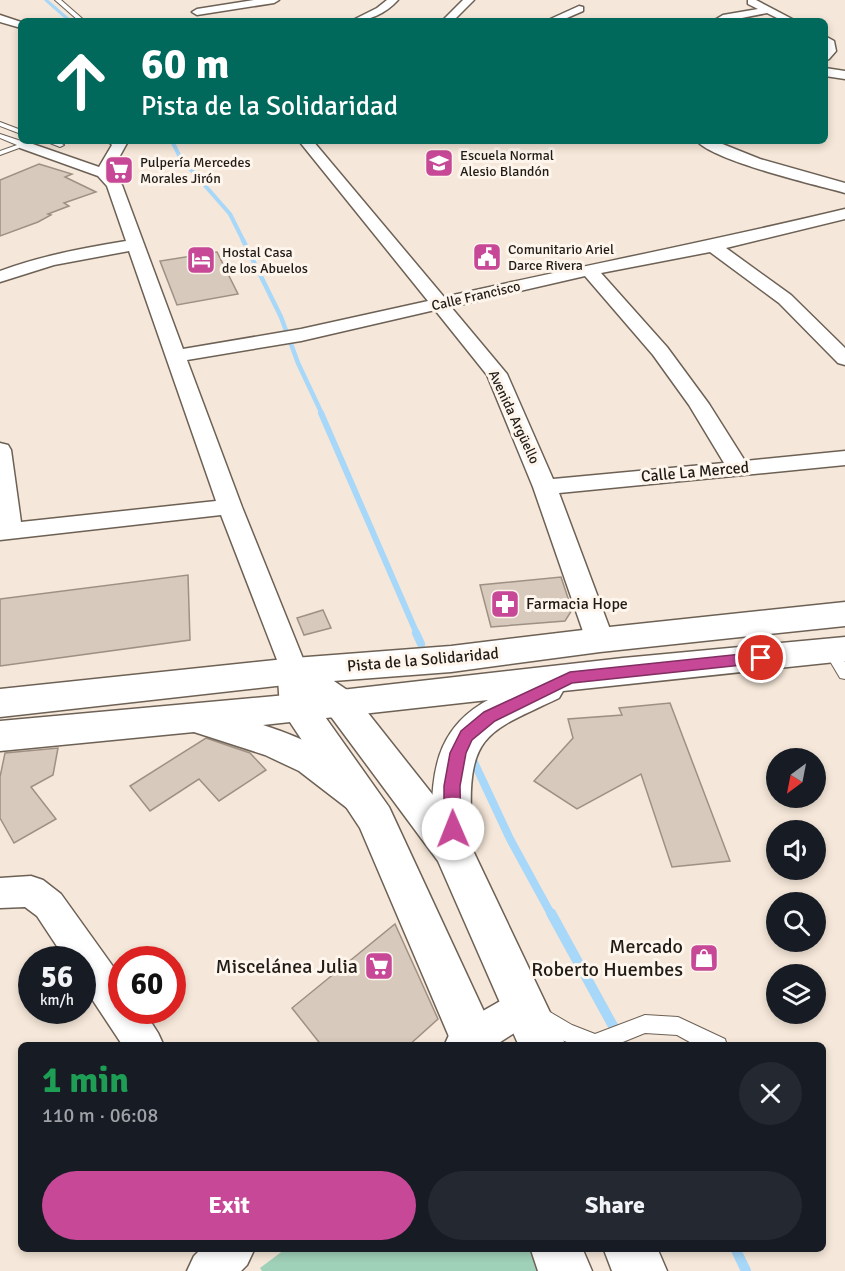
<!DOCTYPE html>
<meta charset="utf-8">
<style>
body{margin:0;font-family:Signika,sans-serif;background:#242831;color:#f1f3f6;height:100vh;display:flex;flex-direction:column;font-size:22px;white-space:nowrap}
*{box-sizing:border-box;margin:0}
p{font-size:20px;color:#9ea1a6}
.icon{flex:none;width:33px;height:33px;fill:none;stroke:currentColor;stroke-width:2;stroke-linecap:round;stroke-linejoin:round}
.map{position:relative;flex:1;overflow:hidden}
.side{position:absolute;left:18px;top:1042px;width:808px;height:210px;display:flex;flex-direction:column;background:#171b24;border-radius:9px;box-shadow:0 3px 9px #0003}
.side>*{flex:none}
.guide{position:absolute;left:18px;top:18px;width:810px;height:126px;border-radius:9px;box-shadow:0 3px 9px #0003;background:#00695c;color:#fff;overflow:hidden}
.needle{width:39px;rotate:212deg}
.tools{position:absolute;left:766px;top:748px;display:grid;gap:12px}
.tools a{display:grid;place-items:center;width:60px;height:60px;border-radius:50%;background:#171b24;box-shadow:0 3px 9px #0003;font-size:30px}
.speed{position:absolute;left:18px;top:946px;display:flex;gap:12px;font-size:30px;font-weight:700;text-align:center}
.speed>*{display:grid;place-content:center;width:78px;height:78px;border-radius:50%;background:#171b24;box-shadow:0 3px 9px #0003;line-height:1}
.speed small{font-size:15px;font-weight:400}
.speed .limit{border:9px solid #d22;background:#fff;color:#111}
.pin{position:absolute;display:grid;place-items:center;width:51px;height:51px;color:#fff;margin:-26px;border:3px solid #fff;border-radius:50%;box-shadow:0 2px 6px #0007}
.me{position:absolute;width:66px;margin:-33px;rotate:359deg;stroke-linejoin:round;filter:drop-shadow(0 0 4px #0008)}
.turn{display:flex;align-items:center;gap:21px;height:126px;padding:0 24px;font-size:27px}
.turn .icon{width:78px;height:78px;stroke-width:2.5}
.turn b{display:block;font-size:42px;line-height:51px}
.round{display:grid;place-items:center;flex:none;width:63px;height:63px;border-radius:32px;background:#242831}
.head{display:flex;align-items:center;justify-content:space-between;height:102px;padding:0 24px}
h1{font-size:36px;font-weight:700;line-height:45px;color:#1e9e55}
.primary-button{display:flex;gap:12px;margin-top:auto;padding:12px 24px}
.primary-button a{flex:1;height:69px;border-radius:36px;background:#c64897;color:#fff;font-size:24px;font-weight:700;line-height:69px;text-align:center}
.primary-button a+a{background:#242831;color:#f1f3f6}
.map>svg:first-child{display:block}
</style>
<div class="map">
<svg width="845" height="1271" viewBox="0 0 845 1271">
<rect width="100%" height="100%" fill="#f5e7d9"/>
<path fill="#9fd0b8" d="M284 1250H531L540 1271H262L260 1268Z"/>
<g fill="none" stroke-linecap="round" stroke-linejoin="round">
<path stroke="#a7d7f9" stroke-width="3" d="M46 0 70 21"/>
<path stroke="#a7d7f9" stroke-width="4" d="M172 141 180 157 230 214 244 242"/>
<path stroke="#a7d7f9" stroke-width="4.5" d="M243 240 281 317 298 363 322 414"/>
<path stroke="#a7d7f9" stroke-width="6" d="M321 413 417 634"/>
<path stroke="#a7d7f9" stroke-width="8" d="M416 633 421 644
M473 760 510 839 551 914"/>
<path stroke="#a7d7f9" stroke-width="10" d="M551 913 624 1046
M736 1250 746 1271"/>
</g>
<path fill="#d7c9bc" stroke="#9e9184" stroke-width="1.5" d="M39 164 72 174 65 177 96 192 64 203 69 206 48 214 51 215 38 222 0 236V180Z
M217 252 238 294 177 305 160 261Z
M188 575 190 640 0 666V599Z
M561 577 572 610 565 621 491 627 480 585Z
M323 610 331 628 304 635 297 618Z
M670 703 730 861 672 867 641 774 577 809 534 781 573 738 568 719 622 715 619 708Z
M206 738 250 753 266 770 219 801 199 779 150 811 130 786Z
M58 748 53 775 31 787 56 819 14 843 0 818V777L5 753Z
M395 924 438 1019 408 1046H322L292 1008Z"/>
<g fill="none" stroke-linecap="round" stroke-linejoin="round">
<g stroke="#6d6155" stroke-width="2">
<path id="service" d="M55 0H61L85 21H79Z
M0 122 21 130V134L0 126Z
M0 134 24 142 38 141 0 155V151L17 145 0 138Z
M45 141H55L64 145 60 147Z
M831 646 836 647 845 662V679L840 678 824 651 826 647Z
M543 1008 572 1025 595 1034 645 1015 678 1017 725 1039 727 1046H697L677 1035 645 1033 613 1046H577L559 1039 536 1024 534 1017 536 1010Z"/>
</g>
<g stroke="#6d6155" stroke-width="3">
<path id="minor" d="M254 0H279L274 3 197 15 192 12 197 9Z
M387 0H398C385 14 369 21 351 21L377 8Z
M463 0H474L453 21H442Z
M748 0H756L796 21H783L767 13 727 21H713L723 15 758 9 748 4Z
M579 6 583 7V11L560 21H546Z
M0 15 21 22V28L0 22Z
M825 36 834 41 836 51 829 59 825 61Z
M825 68 845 71V79L825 76Z
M24 141 99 167 112 145 108 141H126L127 143 111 172 122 185 183 349 301 329 428 301 299 141H313L444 297C577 267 712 241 845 209V219L726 248 791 295 845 348V365L838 363 779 303 710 252 601 273 667 347 709 404 745 461 845 451V465L559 493 614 640 610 647 600 650 590 647 586 640 533 487 487 375 435 310 301 341 187 360 242 507 308 671 304 678 294 682 284 678 221 515 0 540V443L8 445 11 450 21 522 216 501 129 251 54 265 0 282V271C41 256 83 248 126 241L107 186 98 176 20 148 18 145ZM585 276 653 355 689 405 724 463 553 479 507 374 451 307Z
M697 141H715L760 159 845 183V193C816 185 714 161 697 141Z
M31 876 43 880 61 894 122 979V1011H144L158 1033 164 1046H123L82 984V960H66L37 916 25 907 0 908V878Z
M525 987 538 992 543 1005 538 1018 494 1046H444L450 1033 460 1024Z
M200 1250H254L247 1265 241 1271H187L194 1256Z"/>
</g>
<g stroke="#6d6155" stroke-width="3">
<path id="secondary" d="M294 658 306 662 353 694 467 838 566 1046H519L438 861 329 714 316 704 389 807 500 1046H453L360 828 280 707 278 679 280 676 277 671 282 662Z
M531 1250H583L592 1271H538Z
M604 1250H658L667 1271H612Z"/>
</g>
<g stroke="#6d6155" stroke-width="3">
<path id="primary" d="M845 602V626L600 652 451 672 294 684 0 717V689L294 658 451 646 600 628Z
M845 637V661L563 691 559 698C493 730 468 731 471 813 472 832 475 845 467 862L453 868 439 862C431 847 432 830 432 813 432 763 442 725 488 700L263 725C298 736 363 763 380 797L375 808 361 813 347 808 299 771 265 755 194 732 0 751V721L341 690 623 658Z"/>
</g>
<use href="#service" fill="#fff" fill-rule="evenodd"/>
<use href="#minor" fill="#fff" fill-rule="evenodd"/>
<use href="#secondary" fill="#fff" fill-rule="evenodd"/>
<use href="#primary" fill="#fff" fill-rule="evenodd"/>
</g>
<path fill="#c64897" stroke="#812f62" stroke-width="1.5" d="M761 652 768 658 761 663 572 683 495 721 472 740 466 753 460 786 461 829 458 834 453 836 447 834 444 829V786L450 753 461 731 484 712 570 672Z"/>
<defs>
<g id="school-square" transform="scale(1.5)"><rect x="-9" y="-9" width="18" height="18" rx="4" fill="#c64897" stroke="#fef6ed"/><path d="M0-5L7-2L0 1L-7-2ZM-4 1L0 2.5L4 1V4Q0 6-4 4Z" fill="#fff"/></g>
<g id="supermarket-square" transform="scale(1.5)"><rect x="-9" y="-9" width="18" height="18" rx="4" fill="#c64897" stroke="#fef6ed"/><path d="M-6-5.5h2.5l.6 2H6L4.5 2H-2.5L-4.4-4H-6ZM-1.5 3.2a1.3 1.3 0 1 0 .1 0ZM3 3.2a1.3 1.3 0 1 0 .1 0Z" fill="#fff"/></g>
<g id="civic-square" transform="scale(1.5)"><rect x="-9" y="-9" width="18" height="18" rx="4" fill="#c64897" stroke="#fef6ed"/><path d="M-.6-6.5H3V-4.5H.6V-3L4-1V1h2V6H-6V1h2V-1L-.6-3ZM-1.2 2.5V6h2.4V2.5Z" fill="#fff"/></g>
<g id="hotel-square" transform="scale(1.5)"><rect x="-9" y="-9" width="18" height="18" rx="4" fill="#c64897" stroke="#fef6ed"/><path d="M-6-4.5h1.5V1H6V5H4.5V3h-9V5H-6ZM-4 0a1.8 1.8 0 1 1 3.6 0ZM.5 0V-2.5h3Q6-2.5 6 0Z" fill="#fff"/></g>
<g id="pharmacy-square" transform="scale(1.5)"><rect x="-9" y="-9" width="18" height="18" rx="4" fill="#c64897" stroke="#fef6ed"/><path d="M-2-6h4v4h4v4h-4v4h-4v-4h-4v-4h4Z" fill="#fff"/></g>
<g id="shop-square" transform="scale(1.5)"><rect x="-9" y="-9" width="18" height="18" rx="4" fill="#c64897" stroke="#fef6ed"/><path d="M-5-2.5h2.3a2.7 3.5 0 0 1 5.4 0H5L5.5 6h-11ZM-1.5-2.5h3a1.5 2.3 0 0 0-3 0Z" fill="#fff"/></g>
</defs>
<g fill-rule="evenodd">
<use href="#school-square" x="439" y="163"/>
<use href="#supermarket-square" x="119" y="170"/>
<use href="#civic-square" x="487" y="257"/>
<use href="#hotel-square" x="201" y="260"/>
<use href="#pharmacy-square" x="505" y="604"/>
<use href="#shop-square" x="704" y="958"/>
<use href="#supermarket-square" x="379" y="966"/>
</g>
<g text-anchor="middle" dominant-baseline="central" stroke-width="6" stroke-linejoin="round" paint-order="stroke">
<g font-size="14" fill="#211c17" stroke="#fef6ed" text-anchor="start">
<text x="460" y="155">Escuela Normal<tspan x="460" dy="16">Alesio Blandón</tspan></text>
<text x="140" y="162">Pulpería Mercedes<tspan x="140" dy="16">Morales Jirón</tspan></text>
<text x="508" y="249">Comunitario Ariel<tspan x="508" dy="16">Darce Rivera</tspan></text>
<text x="222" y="252">Hostal Casa<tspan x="222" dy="16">de los Abuelos</tspan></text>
</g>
<g font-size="14" fill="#211c17" stroke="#fef6ed">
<text transform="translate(476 296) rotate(-13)">Calle Francisco</text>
<text transform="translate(514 417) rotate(65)">Avenida Argüello</text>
</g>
<g font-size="16" fill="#211c17" stroke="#fef6ed">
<text transform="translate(695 472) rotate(-5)">Calle La Merced</text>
<text transform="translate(423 660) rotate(-5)">Pista de la Solidaridad</text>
</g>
<g font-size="16" fill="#211c17" stroke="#fef6ed" text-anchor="start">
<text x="526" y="604">Farmacia Hope</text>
</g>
<g font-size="20" fill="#211c17" stroke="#fef6ed" text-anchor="end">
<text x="683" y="946">Mercado<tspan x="683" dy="23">Roberto Huembes</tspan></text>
<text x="358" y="966">Miscelánea Julia</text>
</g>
</g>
</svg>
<div class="tools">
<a><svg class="needle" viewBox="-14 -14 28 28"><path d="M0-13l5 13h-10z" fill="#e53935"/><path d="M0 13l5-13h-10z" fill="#9ea1a6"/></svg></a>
<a><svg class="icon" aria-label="sound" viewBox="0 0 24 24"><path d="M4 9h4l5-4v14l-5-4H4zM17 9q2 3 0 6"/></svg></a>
<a><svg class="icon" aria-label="search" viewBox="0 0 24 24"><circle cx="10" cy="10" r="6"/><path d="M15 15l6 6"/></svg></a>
<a><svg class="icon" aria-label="layers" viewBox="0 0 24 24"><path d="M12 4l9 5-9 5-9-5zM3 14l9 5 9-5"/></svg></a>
</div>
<div class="speed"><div>56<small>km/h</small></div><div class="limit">60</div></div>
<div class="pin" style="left:761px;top:658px;background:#d93025"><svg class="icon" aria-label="arrive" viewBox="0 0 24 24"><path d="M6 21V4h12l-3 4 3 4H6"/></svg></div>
<svg class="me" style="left:453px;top:829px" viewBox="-20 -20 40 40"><circle r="19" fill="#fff"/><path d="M0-13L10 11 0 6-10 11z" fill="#c64897"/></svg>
<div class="guide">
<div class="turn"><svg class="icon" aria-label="ahead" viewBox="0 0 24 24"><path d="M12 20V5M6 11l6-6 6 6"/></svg><div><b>60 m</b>Pista de la Solidaridad</div></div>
</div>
<section class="side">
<div class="head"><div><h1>1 min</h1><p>110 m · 06:08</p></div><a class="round"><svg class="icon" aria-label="close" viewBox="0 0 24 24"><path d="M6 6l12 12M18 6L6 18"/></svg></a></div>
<div class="primary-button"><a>Exit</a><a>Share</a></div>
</section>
</div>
